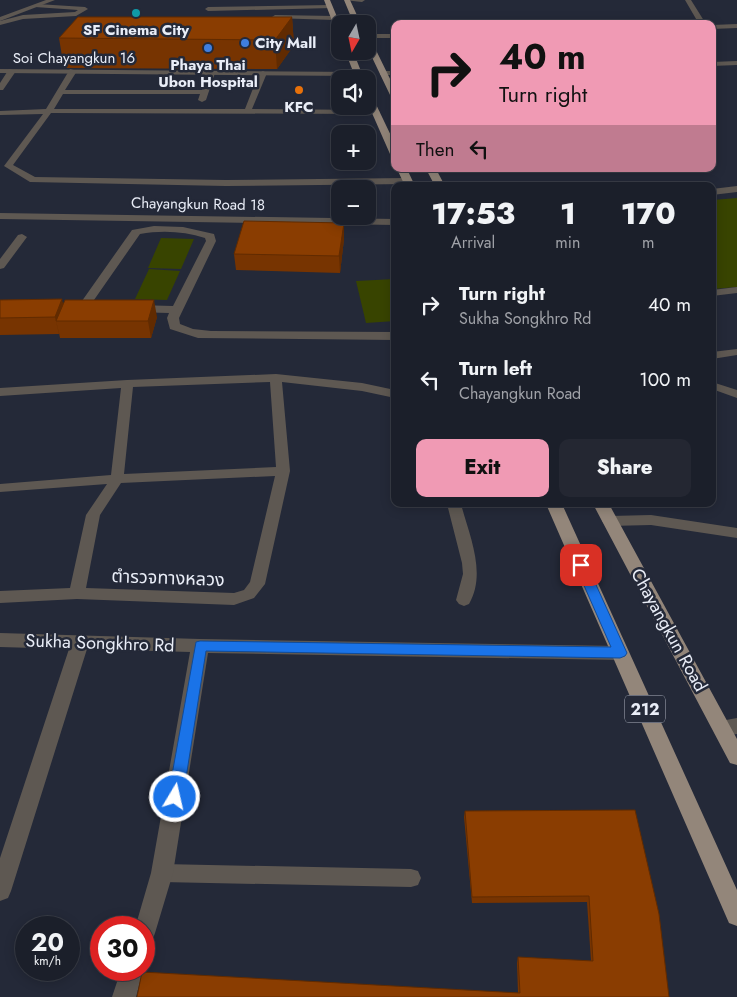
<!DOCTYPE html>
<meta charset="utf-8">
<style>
body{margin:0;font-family:Jost,"Noto Sans Thai",sans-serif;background:#242732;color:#f1f3f6;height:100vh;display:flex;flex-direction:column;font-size:19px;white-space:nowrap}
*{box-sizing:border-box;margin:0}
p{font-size:16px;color:#a0a2a8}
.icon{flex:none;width:28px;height:28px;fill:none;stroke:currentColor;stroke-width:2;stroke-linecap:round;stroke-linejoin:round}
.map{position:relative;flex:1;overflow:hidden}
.drawer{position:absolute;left:391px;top:182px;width:325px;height:325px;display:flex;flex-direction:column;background:#1b1f2a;border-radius:10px;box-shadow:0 2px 12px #0003,0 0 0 1px #393d47}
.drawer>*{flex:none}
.top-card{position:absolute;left:391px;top:20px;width:325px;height:152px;border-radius:10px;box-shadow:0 2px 12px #0003,0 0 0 1px #393d47;background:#f09ab4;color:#111;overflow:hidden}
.needle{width:32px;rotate:189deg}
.tools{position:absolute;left:331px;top:15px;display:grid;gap:10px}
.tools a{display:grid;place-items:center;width:45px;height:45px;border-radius:10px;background:#1b1f2a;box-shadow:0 2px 12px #0003,0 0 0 1px #393d47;font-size:25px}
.speed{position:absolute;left:15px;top:916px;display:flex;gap:10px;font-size:25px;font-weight:700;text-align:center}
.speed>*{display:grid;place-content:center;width:65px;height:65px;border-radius:50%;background:#1b1f2a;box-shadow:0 2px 12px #0003,0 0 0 1px #393d47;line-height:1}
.speed small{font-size:12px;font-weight:400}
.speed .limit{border:8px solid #d22;background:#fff;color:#111}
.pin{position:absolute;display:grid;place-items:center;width:42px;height:42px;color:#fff;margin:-21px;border-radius:10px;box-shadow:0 2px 8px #0006}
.me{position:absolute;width:55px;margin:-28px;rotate:9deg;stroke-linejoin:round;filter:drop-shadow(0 0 4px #0008)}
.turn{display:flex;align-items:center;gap:18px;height:105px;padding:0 25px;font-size:22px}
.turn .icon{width:65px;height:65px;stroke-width:2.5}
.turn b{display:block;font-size:35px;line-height:42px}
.then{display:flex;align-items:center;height:48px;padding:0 25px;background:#0003;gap:10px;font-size:19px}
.eta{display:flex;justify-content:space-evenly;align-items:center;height:85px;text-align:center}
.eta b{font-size:30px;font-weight:800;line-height:35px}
.cta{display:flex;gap:10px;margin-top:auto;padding:10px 25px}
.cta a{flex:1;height:58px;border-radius:10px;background:#f09ab4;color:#111;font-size:20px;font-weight:800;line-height:58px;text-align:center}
.cta a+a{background:#242732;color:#f1f3f6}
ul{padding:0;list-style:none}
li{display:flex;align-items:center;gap:15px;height:75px;padding:0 25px}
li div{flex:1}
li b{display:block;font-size:19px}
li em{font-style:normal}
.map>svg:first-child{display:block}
</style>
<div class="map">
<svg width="737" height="997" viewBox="0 0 737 997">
<rect width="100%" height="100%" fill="#242938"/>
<path fill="#384400" d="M737 198V287L713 289V200Z
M161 238 194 239 181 269 148 268Z
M149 269 180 271 167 300 135 299Z
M395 279V321L366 323 356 281Z"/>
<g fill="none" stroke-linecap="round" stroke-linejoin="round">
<path fill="#5e5852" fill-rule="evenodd" d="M344 0H365L362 2Z
M37 4 85 7 88 9 76 16 23 19 0 25V21L23 15 75 12 78 10 35 7Z
M330 5 332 8 208 11 205 9 208 7Z
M275 15 334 16 337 18 334 20 273 18 272 17Z
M9 69 16 71 3 90H0V83Z
M70 69 77 71 65 90H202L208 71 215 73 206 100 202 102 198 100 200 94H63L54 109H245L259 73 263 71 267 73 252 109 376 110 380 112 376 114 51 113 13 165 35 177 226 180 407 178 411 181 407 184 226 186 30 182 4 166 43 114 0 115V111L46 109Z
M737 186V192L712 195V189Z
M737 287V293L712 296V290Z
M737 349V355L712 359V352Z
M276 374 362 383 395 390V398L362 391 282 382 290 471 265 584 254 598 234 605 77 599 0 603V591L70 588 86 515 107 484 0 492V484L111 475 121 388 0 396V388L127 380ZM270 382 276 467 124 474 133 387ZM275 476 250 582 244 590 234 593 86 588 100 515 121 483Z
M712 382 737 390V398L712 389Z
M447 504H461C469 535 487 573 469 604L464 606 459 604 456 600 463 574 462 563Z
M162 864 411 869 418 871 421 878 418 885 411 887 162 882 155 879 152 873 155 867Z"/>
<path fill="#5e5852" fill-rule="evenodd" d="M46 0H55L0 21V17Z
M685 0H691L706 24H699Z
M737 24V28L712 29V25Z
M368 34H395V38H368Z
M737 61V65L712 66V62Z
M0 69 358 72 362 74 358 76 0 73Z
M380 71H395V75H380Z
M0 213 395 219V225L0 219Z
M154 226 183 227 214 234 216 241 179 318 180 324 193 329 211 331 395 332V340L198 338 170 329 167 318 169 313 132 312 130 309 136 305 173 306 206 241 205 238C184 231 161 230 140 234L87 310H79L77 308 132 230Z
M22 234 27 237 4 268 0 269V259L18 235Z
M651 515 737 528V538L651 525 610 526 605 525 602 521 605 517 610 516Z
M0 633 200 639 620 646 626 648 629 653 626 658 620 660 208 653 173 873 155 933 152 941 144 944V928H135L151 873 190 652 87 649 11 891 8 898 0 901V858L69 649 0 647Z
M737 718V734L722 736 715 734 713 728 715 722Z
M121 970H143L136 997H112Z"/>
<path fill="#93867a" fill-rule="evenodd" d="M324 0H330L340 24V33L336 31Z
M344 0H350L361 24H354Z
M368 40 372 42 395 89V99L391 97 368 49Z
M345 51H353L364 79H356Z
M368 94 372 96 395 144V157L390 154 368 104Z
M397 169H407L415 186H405Z
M426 169H436L445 186H435Z
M546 504H562L737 890V926L729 923Z
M593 504H609L737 739V765L730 763Z"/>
</g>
<path fill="#773401" d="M292 17 294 45 277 69 64 68 59 38Z
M344 239 340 273 236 270 234 254Z
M0 300 64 304 157 317 151 338H60L59 333V334L0 335Z
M635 810 669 997 518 993 517 963 518 957 591 961 587 902 472 903 464 817 465 811Z"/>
<path fill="#612b01" d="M292 17 294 45 277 69 275 40Z
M344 223V239L340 273 339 256Z
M62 299 66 316 56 321 59 333V334L55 317Z
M154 300 157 317 151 338 148 321Z"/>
<path fill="#8a3d01" stroke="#612b01" d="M78 17H292L275 40 59 38Z
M244 221 344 223 339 256 234 254Z
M62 299 55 317 0 318V300Z
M65 300H154L148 321H56Z
M635 810 659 914 669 997H137L142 972 520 993 518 957 593 961 589 896 472 897 465 811Z"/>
<path fill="#1a73e8" stroke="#114b97" d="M581 561 587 565 627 653 625 656 620 658 206 651 183 797 181 802 175 804 170 802 168 797 196 642 200 641 611 647 575 565Z"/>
<circle fill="#0f9aa8" stroke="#242938" stroke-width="2" cx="136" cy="13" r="5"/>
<g fill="#3f7fe0" stroke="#242938" stroke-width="2">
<circle cx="245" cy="43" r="5"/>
<circle cx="208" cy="48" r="5"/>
</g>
<circle fill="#e8710a" stroke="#242938" stroke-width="2" cx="299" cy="90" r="5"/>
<g text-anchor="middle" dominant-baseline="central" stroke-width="5" stroke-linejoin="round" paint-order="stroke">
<g font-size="15" font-weight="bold" fill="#e9edf7" stroke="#242938">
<text x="136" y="30">SF Cinema City</text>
<text x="255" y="43" text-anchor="start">City Mall</text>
<text x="208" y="65">Phaya Thai<tspan x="208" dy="17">Ubon Hospital</tspan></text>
<text x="299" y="107">KFC</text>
</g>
<g font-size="15" fill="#e9edf7" stroke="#242938">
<text x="74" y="58">Soi Chayangkun 16</text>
<text transform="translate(198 204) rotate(1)">Chayangkun Road 18</text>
</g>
<rect fill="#242938" stroke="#aeb2be" stroke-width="1" x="625" y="695.5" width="40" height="27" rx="4"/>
<g font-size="16" font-weight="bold" fill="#e9edf7">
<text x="645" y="709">212</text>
</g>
<g font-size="18" fill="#e9edf7" stroke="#242938">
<text transform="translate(168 578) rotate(2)">ตำรวจทางหลวง</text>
<text transform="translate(669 630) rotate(61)">Chayangkun Road</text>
<text transform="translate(100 643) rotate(2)">Sukha Songkhro Rd</text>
</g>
</g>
</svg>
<div class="tools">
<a><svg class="needle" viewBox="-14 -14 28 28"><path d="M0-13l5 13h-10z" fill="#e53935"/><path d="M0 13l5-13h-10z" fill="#a0a2a8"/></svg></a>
<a><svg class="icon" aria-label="sound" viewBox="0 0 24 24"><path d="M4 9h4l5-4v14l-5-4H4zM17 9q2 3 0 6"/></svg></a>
<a>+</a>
<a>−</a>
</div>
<div class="speed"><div>20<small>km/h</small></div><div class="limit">30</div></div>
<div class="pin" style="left:581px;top:565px;background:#d93025"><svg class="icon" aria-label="arrive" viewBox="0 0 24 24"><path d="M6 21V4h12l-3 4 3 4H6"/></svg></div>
<svg class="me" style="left:175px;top:797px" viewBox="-20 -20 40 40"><circle r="17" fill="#1a73e8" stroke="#fff" stroke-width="3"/><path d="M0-11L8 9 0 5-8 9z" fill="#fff"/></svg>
<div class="top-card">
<div class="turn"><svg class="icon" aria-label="right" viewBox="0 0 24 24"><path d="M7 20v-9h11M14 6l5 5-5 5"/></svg><div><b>40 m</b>Turn right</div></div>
<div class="then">Then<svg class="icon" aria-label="left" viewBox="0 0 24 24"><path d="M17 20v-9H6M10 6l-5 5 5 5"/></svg></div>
</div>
<section class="drawer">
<div class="eta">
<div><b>17:53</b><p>Arrival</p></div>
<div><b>1</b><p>min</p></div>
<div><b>170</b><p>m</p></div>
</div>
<ul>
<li><svg class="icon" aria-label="right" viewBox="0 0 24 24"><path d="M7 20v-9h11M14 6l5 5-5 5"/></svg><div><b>Turn right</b><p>Sukha Songkhro Rd</p></div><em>40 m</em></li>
<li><svg class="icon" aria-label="left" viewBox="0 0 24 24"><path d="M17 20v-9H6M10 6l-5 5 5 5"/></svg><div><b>Turn left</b><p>Chayangkun Road</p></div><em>100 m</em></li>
</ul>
<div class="cta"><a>Exit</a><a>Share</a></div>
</section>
</div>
